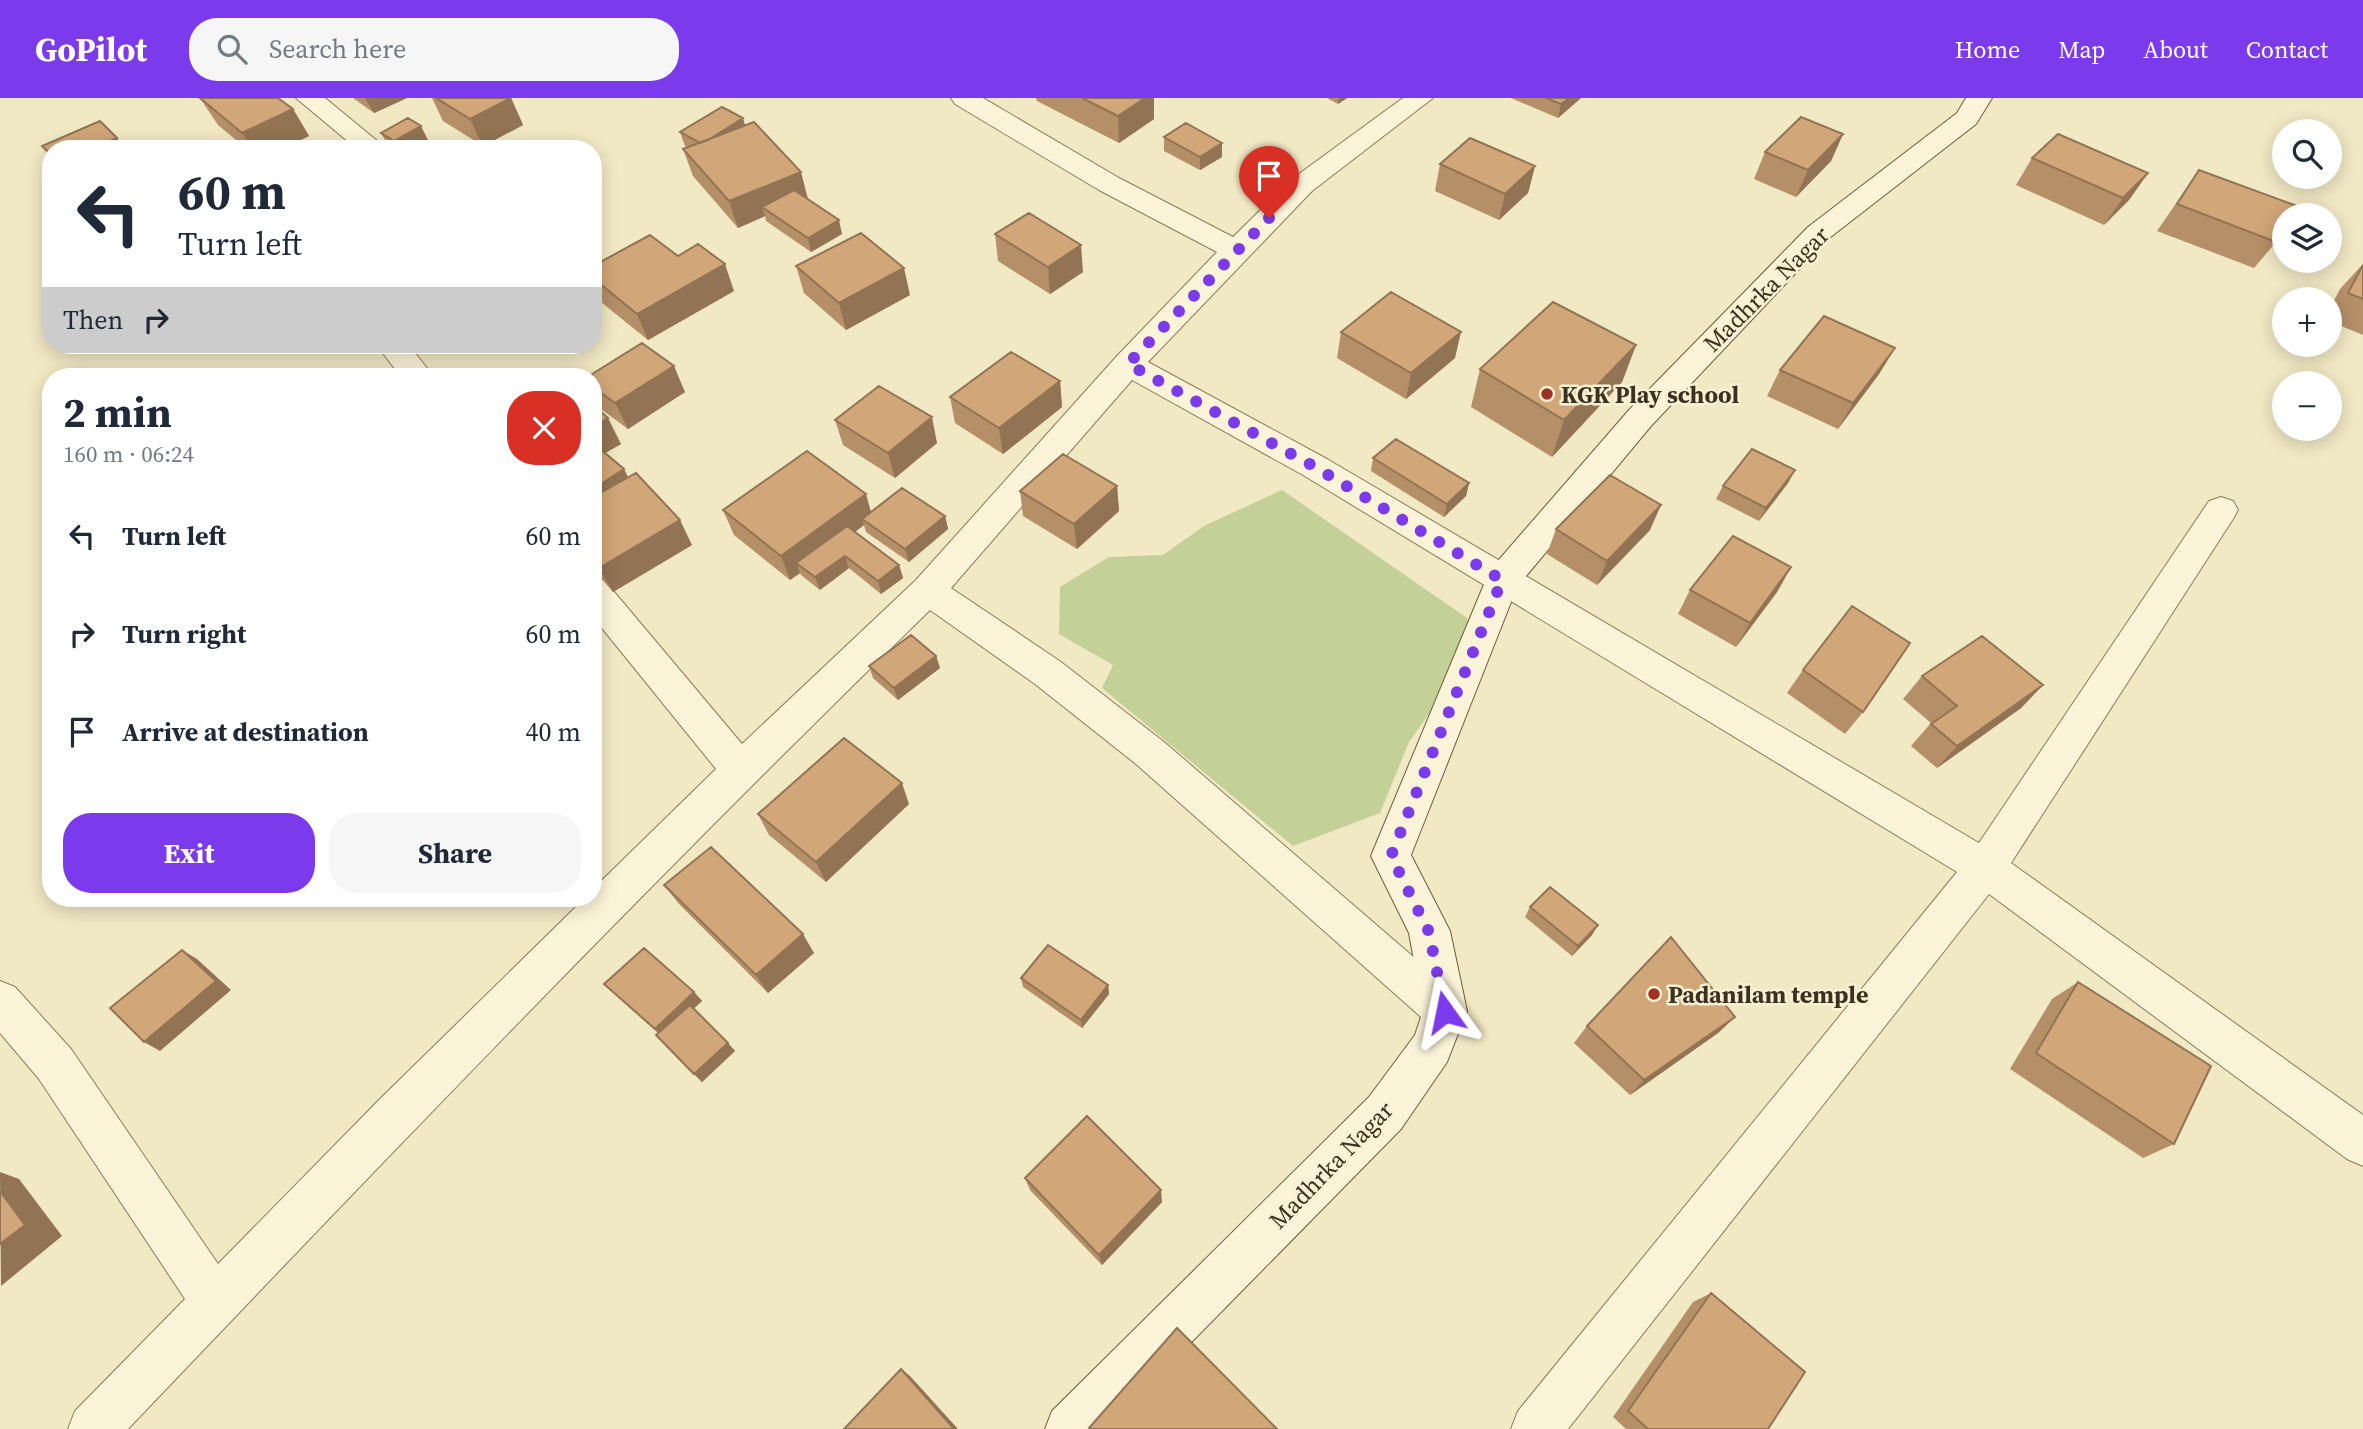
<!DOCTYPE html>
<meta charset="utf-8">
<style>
body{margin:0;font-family:"Source Serif 4",serif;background:#f6f6f7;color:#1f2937;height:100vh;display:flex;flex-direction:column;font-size:26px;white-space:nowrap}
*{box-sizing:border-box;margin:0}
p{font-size:23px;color:#747a83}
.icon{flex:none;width:38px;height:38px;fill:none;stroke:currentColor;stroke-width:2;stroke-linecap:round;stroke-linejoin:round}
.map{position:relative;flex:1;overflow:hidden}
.sheet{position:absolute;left:42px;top:270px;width:560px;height:539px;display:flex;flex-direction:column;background:#fff;border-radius:28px;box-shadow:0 4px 18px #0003}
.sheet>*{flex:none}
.hud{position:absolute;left:42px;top:42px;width:560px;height:214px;border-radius:28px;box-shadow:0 4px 18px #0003;background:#fff;color:#1f2937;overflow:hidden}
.fabs{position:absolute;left:2272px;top:21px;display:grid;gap:14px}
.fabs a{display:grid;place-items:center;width:70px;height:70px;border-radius:50%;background:#fff;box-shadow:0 4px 18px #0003;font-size:35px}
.pin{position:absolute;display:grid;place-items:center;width:60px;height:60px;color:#fff;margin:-72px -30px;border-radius:50% 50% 50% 0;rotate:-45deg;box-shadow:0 0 7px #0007}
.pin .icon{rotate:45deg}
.me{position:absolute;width:77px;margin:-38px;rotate:348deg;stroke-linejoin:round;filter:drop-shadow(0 0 5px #0008)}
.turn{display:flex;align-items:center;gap:24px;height:147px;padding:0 21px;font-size:32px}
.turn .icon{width:91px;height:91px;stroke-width:2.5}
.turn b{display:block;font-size:49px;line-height:60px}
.then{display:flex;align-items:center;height:66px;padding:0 21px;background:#0003;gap:14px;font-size:26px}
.round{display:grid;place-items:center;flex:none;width:74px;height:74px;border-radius:28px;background:#f6f6f7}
.headline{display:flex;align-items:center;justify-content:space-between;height:119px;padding:0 21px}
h1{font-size:42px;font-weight:700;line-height:52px}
.primary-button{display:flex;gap:14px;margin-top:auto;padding:14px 21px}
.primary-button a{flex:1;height:80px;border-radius:28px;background:#7c3aed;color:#fff;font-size:28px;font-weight:700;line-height:80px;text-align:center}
.primary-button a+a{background:#f6f6f7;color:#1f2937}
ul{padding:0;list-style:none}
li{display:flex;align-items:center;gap:21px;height:98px;padding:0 21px}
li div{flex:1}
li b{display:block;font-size:26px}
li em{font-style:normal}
header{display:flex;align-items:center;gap:42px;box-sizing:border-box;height:98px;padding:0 35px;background:#7c3aed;color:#fff}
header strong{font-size:33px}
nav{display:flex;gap:38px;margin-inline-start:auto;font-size:24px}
.search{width:490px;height:63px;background:#f6f6f7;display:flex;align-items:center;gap:18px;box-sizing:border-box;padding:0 24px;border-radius:28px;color:#747a83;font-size:26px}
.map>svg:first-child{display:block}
</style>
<header>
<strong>GoPilot</strong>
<div class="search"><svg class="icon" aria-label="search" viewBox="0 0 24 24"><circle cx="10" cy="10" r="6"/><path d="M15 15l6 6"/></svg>Search here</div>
<nav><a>Home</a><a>Map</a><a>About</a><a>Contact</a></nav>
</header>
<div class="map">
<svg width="2363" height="1331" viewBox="0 0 2363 1331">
<rect width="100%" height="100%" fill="#f1e8c4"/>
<path fill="#c3d097" d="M1282 392 1467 520 1477 548 1409 644 1380 715 1293 748 1102 590 1113 567 1059 536 1060 489 1109 459 1163 457 1204 428Z"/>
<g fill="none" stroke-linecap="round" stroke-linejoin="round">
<g stroke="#8d7a59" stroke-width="2">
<path id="street" d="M296 0H325L387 51H357Z
M951 0H983L1119 80 1233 139 1292 81 1403 0H1433L1312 93 1148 264 1327 361 1979 745 2209 403 2221 399 2233 403 2238 412 2233 421 2011 765 2363 1017V1068L2347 1061 1989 796 1568 1331H1511L1518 1313 1957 774 1303 377 1132 282 951 490 1061 564 1164 644 1460 899 1467 913 1460 927 1445 933 1430 927 1136 666 1035 586 930 512C656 779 391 1055 128 1331H68L75 1313 185 1201 39 981 0 935V883L15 889 71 951 218 1166 380 1001 585 800H593V791L716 671 593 519V479L605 483 742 646 916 482 1117 258 1217 154 1099 92 955 6Z
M377 247H409L433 278H400Z"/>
</g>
<g stroke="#6f5b3c" stroke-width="2">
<path id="secondary" d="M1966 0H1992L1976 26 1828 141 1651 328 1517 489 1411 757 1450 833 1467 913 1447 964 1401 1031 1106 1331H1045L1052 1313 1369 999 1415 937 1423 913 1409 835 1371 758 1490 472 1629 312 1808 129 1957 15Z"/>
</g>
<use href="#street" fill="#fbf4d8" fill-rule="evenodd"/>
<use href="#secondary" fill="#fbf4d8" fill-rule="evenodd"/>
</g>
<path fill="#b48f67" d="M200 0 293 11 309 38 282 51H247L218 27Z
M353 0H407L374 15Z
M432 0H511L523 27 483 48 443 23Z
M1036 0H1154V21L1119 45 1037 3Z
M1327 0H1347L1338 6Z
M1511 0H1581L1558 20Z
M745 28 808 101 842 136 811 154 766 123 765 118 738 130 693 78 683 51 688 50 685 48 680 34Z
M381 35 428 42 412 51H392L389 49Z
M1843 36 1831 63 1796 99 1754 81 1765 54Z
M1164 39 1222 45V59L1200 72 1164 53Z
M2032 60 2148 75 2129 102 2104 127 2016 87Z
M1440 66 1535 68 1528 95 1499 122 1435 93Z
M2199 72 2276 144 2254 170 2157 133Z
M995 136 1083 174 1050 196 998 163Z
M678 158 734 193 648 242 596 200 593 193V168Z
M2363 166V237L2329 223V212L2340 191Z
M796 168 910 197 846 232 804 195Z
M1341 234 1455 260 1406 301 1337 260Z
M1636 247 1622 284 1552 359 1471 309 1480 271Z
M1895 250 1879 276 1838 331 1767 298 1780 272Z
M593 278 685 294 628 331 597 308 593 300Z
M1060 283 1062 309 1003 356 955 325 950 299Z
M593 307 621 346 605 355 692 447 613 494 593 471Z
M835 322 937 345 895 380 843 347Z
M1373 360 1469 385 1466 398 1444 419 1371 373Z
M1795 372 1788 385 1759 423 1716 401 1723 388Z
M1117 388 1119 413 1077 451 1023 418 1020 393Z
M723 412 871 414 945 418 948 431 909 464 866 434 864 427 855 434 899 467 903 480 881 496 849 470 820 492 801 477 800 475 790 482 734 437Z
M1556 431 1650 432 1597 487 1547 456Z
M1791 469 1777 494 1736 549 1678 516 1690 492Z
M936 558 940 570 898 602 873 580 869 568Z
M1803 572 1863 614 1845 636 1787 595Z
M1922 578 2043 587 2021 610 1937 670 1911 648 1931 625 1903 601Z
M909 706 826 784 769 737 758 716Z
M664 787 814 855 768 895 679 806Z
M1530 809 1592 837 1572 858 1525 819Z
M1021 880 1108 887 1109 896 1082 930 1023 889Z
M2078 884 2174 1046 2143 1060 2010 971 2052 901Z
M604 886 694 894 702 903 694 910 735 953 702 984 656 937 658 935Z
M1735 919 1718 935 1630 997 1574 945 1587 928Z
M1025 1080 1162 1104 1102 1167 1030 1092Z
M1711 1195 1768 1331H1626L1613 1319 1693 1204Z"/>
<path fill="#927454" d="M365 0H407L374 15Z
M511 0 523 27 483 48 470 21Z
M1145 0H1154V21L1119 45 1118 18Z
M1339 0H1347L1338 6Z
M1569 0H1581L1558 20 1561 6Z
M293 11 309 38 282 51H252L242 35Z
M743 20 747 34 702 46Z
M421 28 428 42 412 51H398L394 43Z
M1843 36 1831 63 1796 99 1808 72Z
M117 40 125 51H92Z
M1222 45V59L1200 72V59Z
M1535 68 1528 95 1499 122 1505 96Z
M801 74 808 101 771 116 762 109 765 118 738 130 729 103Z
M2148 75 2129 102 2104 127 2123 100Z
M839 122 842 136 811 154 808 140Z
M1081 147 1083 174 1050 196 1048 169Z
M725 166 734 193 648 242 637 216Z
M904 170 910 197 846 232 839 205Z
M1461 234 1455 260 1406 301 1411 275Z
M1636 247 1622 284 1552 359 1564 322Z
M1895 250 1879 276 1838 331 1853 305Z
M674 268 685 294 628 331 615 305Z
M1060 283 1062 309 1003 356 999 330Z
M932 319 937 345 895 380 888 355Z
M608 320 621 346 593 362V329Z
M624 371 637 397 593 425V391Z
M1795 372 1788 385 1759 423 1766 410Z
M1469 385 1466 398 1444 419 1447 406Z
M1117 388 1119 413 1077 451 1074 426Z
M866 396 873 421H862L864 427 805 471 796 465 800 475 790 482 781 458Z
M1661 407 1650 432 1597 487 1607 463Z
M945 418 948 431 909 464 905 451Z
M680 422 692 447 613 494 599 470Z
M845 458 849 470 820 492 815 479Z
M899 467 903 480 881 496 878 483Z
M1791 469 1777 494 1736 549 1750 525Z
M936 558 940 570 898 602 894 590Z
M2043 587 2021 610 1937 670 1957 648Z
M902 685 909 706 826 784 816 764Z
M1598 827 1592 837 1572 858 1578 848Z
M803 836 814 855 768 895 756 877Z
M182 852 197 861 231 892 160 953 144 944Z
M1108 887 1109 896 1082 930 1081 922Z
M694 894 702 903 663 940 655 931Z
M1735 919 1718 935 1630 997 1644 982Z
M728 945 735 953 702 984 694 976Z
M0 1074 19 1081 62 1138 1 1188Z
M1161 1092 1162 1104 1102 1167 1099 1157Z
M901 1271 910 1278 958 1331H954Z"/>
<path fill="#d1a678" stroke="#927454" stroke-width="2" d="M200 0H278L293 11 242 35Z
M436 0H511L470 21Z
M1082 0H1145L1118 18Z
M1546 0H1569L1561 6Z
M722 9 743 20 708 42 700 45 680 34Z
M1801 19 1843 36 1808 72 1765 54Z
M408 20 421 28 394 43 381 35Z
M100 23 117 40 92 51H51V57L42 48Z
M754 24 801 74 729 103 683 51Z
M1186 25 1222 45 1200 59 1164 39Z
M2058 36 2148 75 2123 100 2032 60Z
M1470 40 1535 68 1505 96 1440 66Z
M2199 72 2297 108 2291 117H2284V130L2276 144 2177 106Z
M794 92 839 122 808 140 762 109Z
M1029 115 1081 147 1048 169 995 136Z
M861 135 904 170 839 205 796 168Z
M650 137 678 158 698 146 725 166 637 216 593 180V168Z
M2363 167V201L2348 195Z
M1391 194 1461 234 1411 275 1341 234Z
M1553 204 1636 247 1564 322 1480 271Z
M1824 218 1895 250 1853 305 1780 272Z
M642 245 674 268 615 305 593 289V278H589Z
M1011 254 1060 283 999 330 950 299Z
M557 275 561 278H551Z
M879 288 932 319 888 355 835 322Z
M593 307 608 320 593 329Z
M1396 341 1469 385 1447 406 1373 360Z
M593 345 624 371 593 391Z
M1752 351 1795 372 1766 410 1723 388Z
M807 353 866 396 781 458 723 412Z
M1063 356 1117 388 1074 426 1020 393Z
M636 375 680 422 599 470 593 463V399Z
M1610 377 1661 407 1607 463 1556 431Z
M902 390 945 418 905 451 862 421Z
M847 428 899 467 878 483 845 458 815 479 796 465Z
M1733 438 1791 469 1750 525 1690 492Z
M1852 508 1910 545 1863 614 1803 572Z
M911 537 936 558 894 590 869 568Z
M1982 538 2043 587 1957 648 1931 626 1957 608 1922 578Z
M844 640 902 685 816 764 758 716Z
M711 749 803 836 756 877 664 787Z
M1550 789 1598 827 1578 848 1530 809Z
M1671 839 1735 919 1644 982 1587 928Z
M1048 847 1108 887 1081 922 1021 880Z
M644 850 694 894 655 931 604 886Z
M182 852 216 883 144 944 110 910Z
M2078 884 2211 968 2174 1046 2036 955Z
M690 907 728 945 694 976 656 937Z
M1087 1018 1161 1092 1099 1157 1025 1080Z
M0 1093 25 1127 0 1146Z
M1711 1195 1805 1274 1768 1331H1648L1628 1313Z
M1177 1230 1277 1331H1090L1089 1330Z
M901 1271 954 1331H844Z"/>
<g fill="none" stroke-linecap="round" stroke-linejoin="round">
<path stroke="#7c3aed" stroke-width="12" stroke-dasharray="0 21.6" d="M1269 120 1128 266 1315 369 1502 482 1391 758 1429 834 1445 914"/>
</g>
<g fill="#a03125" stroke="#f8f1d4" stroke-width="2.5">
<circle cx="1547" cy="296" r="7"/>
<circle cx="1654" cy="896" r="7"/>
</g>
<g text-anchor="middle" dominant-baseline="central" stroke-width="5" stroke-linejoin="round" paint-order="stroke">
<g font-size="24" fill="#3c301e" stroke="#f8f1d4">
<text transform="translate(1766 191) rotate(-45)">Madhrka Nagar</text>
<text transform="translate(1331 1067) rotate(-46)">Madhrka Nagar</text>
</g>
<g font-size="24" font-weight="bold" fill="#3c301e" stroke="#f8f1d4" text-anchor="start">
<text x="1561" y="296">KGK Play school</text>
<text x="1668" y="896">Padanilam temple</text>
</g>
</g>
</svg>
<div class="fabs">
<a><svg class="icon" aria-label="search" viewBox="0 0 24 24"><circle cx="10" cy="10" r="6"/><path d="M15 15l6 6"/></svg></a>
<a><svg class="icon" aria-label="layers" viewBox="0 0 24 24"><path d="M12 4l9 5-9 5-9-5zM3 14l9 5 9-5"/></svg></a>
<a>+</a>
<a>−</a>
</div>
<div class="pin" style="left:1269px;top:120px;background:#d93025"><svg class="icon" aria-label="arrive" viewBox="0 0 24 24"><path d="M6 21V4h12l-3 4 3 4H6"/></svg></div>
<svg class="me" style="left:1445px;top:914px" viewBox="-20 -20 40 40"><path d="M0-17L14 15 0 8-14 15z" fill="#7c3aed" stroke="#fff" stroke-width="4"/></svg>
<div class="hud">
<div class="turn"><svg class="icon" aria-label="left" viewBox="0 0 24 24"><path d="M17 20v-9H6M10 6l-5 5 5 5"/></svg><div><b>60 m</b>Turn left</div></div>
<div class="then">Then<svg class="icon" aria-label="right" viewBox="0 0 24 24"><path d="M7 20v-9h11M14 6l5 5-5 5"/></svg></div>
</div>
<section class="sheet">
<div class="headline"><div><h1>2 min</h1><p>160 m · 06:24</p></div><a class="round" style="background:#d93025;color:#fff"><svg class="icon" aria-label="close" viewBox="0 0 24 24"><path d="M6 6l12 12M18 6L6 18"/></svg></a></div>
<ul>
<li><svg class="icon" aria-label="left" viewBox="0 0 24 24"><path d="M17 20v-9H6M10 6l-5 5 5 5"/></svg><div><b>Turn left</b></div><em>60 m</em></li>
<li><svg class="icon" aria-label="right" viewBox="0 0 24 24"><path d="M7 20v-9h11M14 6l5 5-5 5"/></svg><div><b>Turn right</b></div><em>60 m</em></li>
<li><svg class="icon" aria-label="arrive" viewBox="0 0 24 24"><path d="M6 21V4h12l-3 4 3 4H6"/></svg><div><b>Arrive at destination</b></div><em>40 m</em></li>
</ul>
<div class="primary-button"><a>Exit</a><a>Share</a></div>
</section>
</div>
